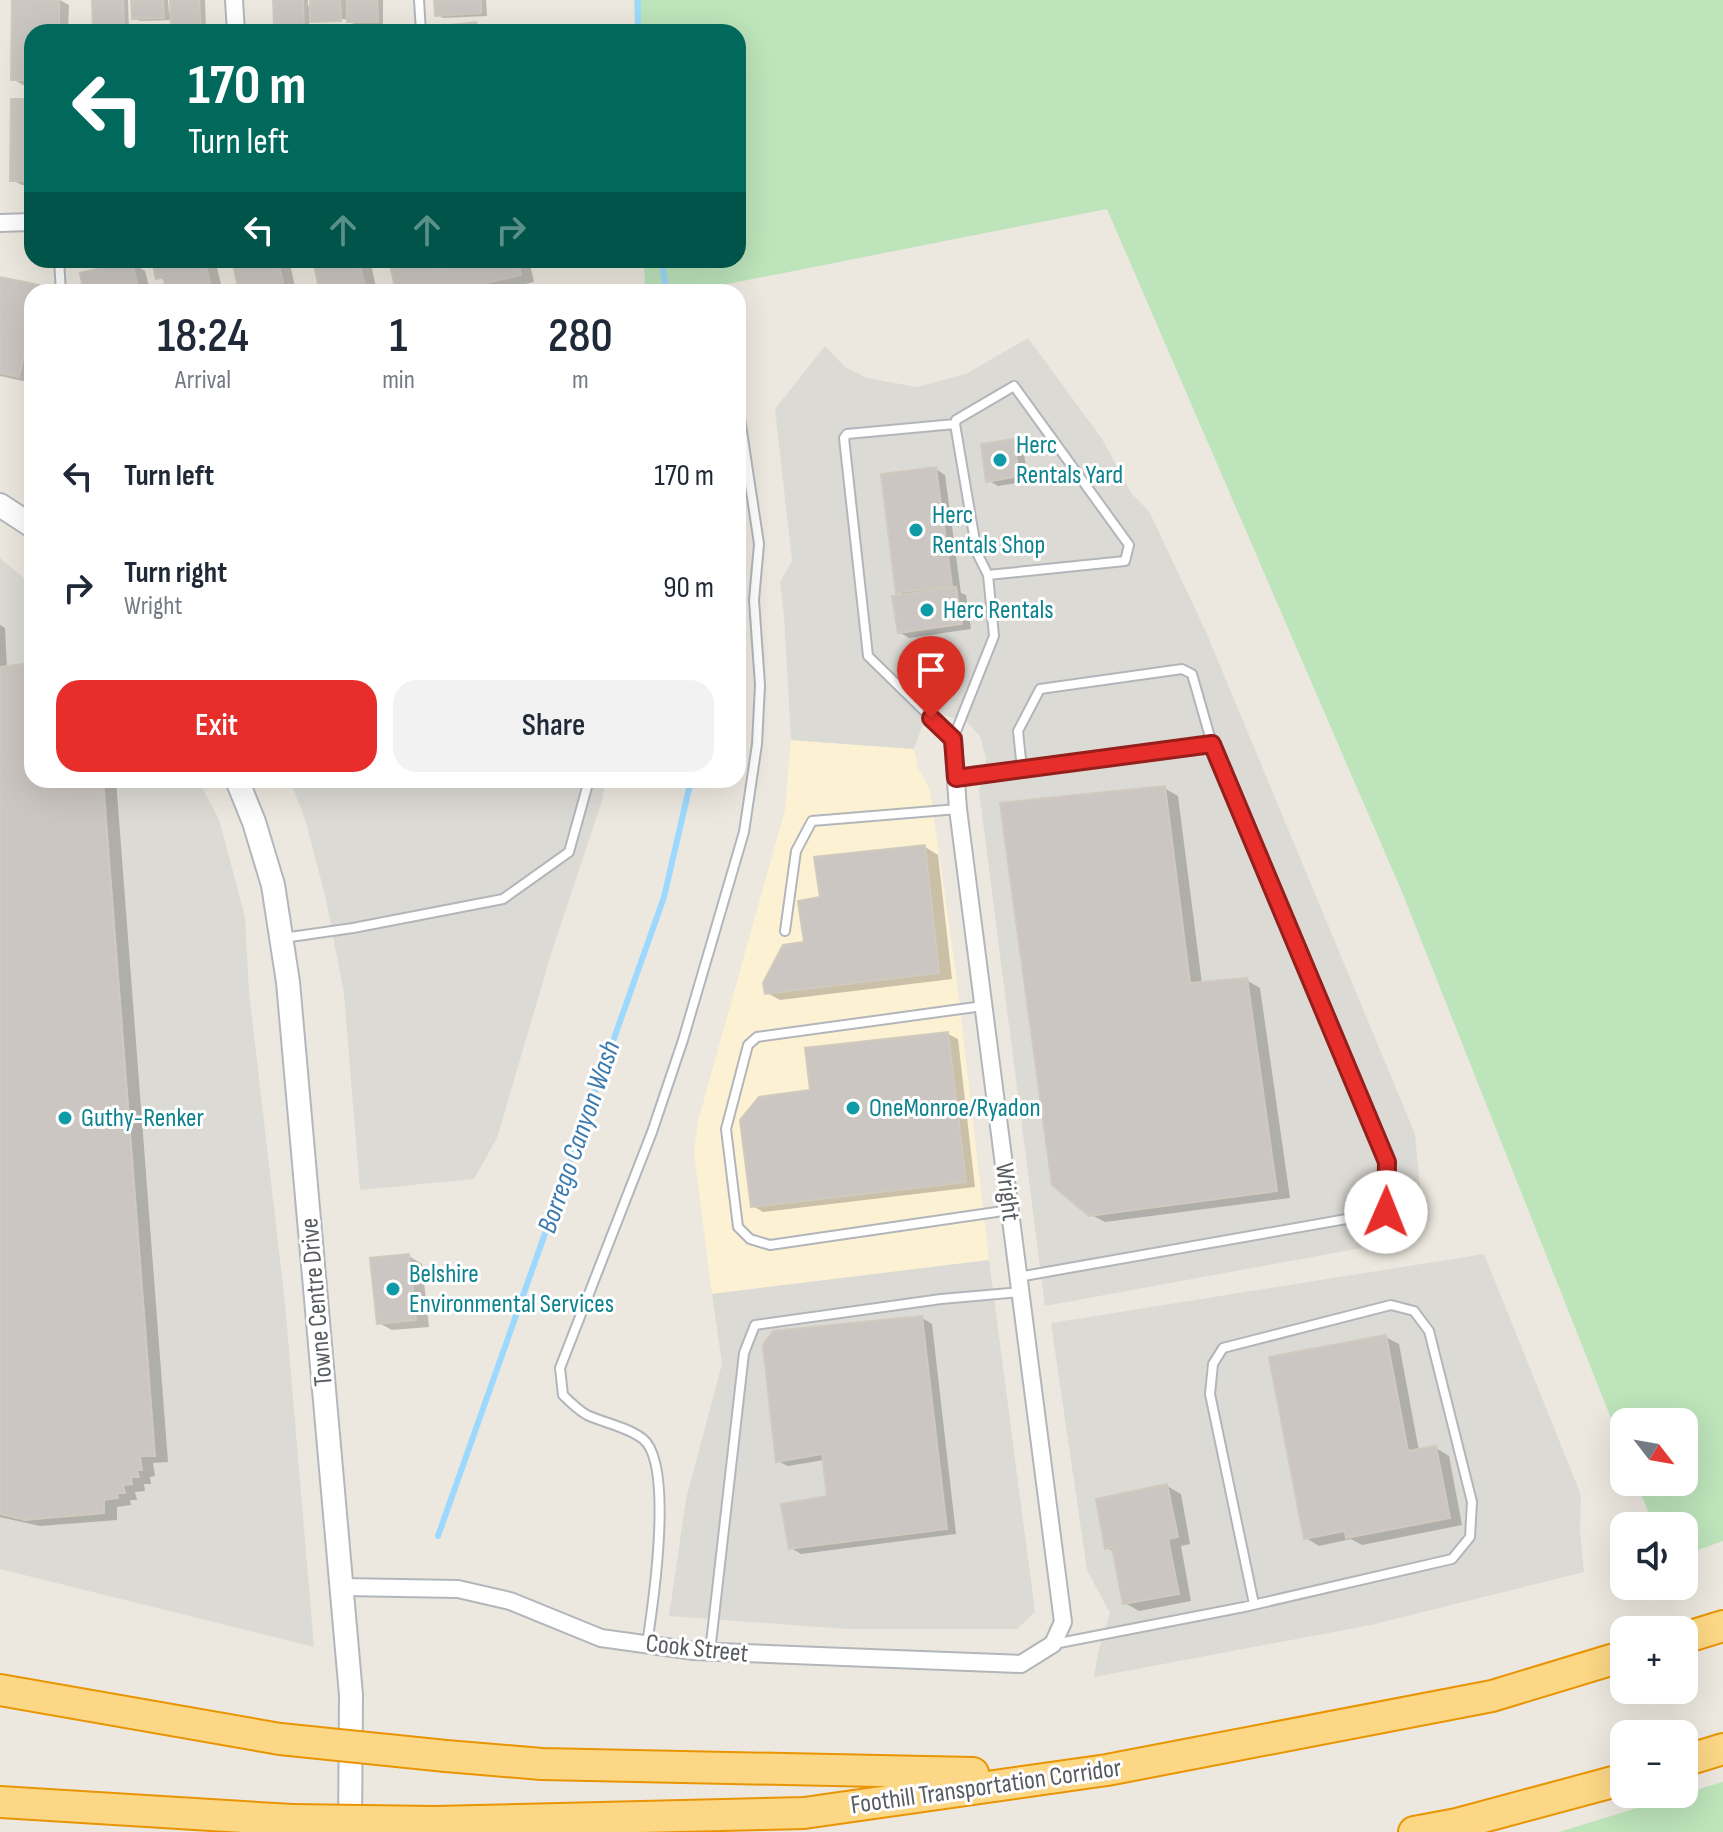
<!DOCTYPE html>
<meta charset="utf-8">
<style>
body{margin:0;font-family:"Sofia Sans Condensed",sans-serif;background:#f2f2f3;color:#1f2937;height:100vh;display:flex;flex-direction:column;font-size:30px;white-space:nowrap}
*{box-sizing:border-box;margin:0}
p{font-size:26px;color:#747a83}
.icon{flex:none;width:44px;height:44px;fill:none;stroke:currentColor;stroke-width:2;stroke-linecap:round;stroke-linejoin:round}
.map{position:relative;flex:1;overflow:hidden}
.sheet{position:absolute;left:24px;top:284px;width:722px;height:504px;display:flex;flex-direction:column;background:#fff;border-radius:24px;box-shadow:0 8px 32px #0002}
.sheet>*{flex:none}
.hud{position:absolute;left:24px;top:24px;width:722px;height:244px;border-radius:24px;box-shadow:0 8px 32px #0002;background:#00695c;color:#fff;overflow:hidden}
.needle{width:52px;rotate:121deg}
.buttons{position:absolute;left:1610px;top:1408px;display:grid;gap:16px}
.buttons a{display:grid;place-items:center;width:88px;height:88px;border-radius:16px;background:#fff;box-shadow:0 8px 32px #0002;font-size:40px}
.pin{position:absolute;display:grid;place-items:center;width:68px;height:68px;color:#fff;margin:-82px -34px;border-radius:50% 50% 50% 0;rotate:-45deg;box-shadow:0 0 8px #0007}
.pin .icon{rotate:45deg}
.me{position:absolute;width:88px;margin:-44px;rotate:1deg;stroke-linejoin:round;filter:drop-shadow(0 0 6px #0008)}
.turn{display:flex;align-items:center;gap:28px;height:168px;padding:0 32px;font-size:36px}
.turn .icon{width:104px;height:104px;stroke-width:2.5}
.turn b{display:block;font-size:56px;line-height:68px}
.lanes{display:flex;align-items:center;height:76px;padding:0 32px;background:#0003;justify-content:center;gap:40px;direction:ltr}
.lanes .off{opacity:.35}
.eta{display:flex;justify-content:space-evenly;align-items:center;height:136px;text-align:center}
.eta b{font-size:48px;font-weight:600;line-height:56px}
.cta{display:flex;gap:16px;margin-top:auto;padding:16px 32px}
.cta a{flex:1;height:92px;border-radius:24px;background:#e72e2a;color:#fff;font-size:32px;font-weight:600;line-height:92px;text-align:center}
.cta a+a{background:#f2f2f3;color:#1f2937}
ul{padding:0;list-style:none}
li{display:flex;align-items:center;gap:24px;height:112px;padding:0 32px}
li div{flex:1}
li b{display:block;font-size:30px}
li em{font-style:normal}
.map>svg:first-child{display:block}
</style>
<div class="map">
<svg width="1723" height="1832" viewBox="0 0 1723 1832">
<rect width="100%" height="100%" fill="#ece8df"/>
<path fill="#fdf1d3" d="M791 740 914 749 918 768 930 790 956 974 989 1260 712 1294 694 1152 698 1121 785 810Z"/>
<path fill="#dcdad4" d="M1028 338 1102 439 1132 494 1149 511 1206 632 1415 1134 1423 1222 1406 1223 1410 1239 1045 1306 979 791 986 758 980 736 966 721 946 716 930 720 922 727 914 749 791 740 784 616 780 582 792 561 775 409 825 346 845 367 867 378 917 387 966 374Z
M0 558 32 585V780H198L219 819 245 917 249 992 285 1303 314 1647 0 1569Z
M290 780H606L602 801 551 954 497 1138 474 1179 360 1190 344 994 326 899 305 819Z
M1484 1254 1581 1495 1580 1531 1584 1572 1371 1625 1094 1677 1098 1653 1110 1613 1087 1570 1051 1323Z
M989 1260 1035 1612 1017 1629H847L669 1616 686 1499 722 1364 712 1294Z"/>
<path fill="#bde4bb" d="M634 0H1723V1541L1684 1555V1526H1654L1636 1482H1684V1422H1624V1451L1402 892 1107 209 687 292H645L644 260H738V32H635Z
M1723 1782V1832H1559L1709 1786Z"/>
<path fill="#0003" d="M14 0H60L69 5 68 32H32V85H23L13 79Z
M94 0H128L129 32H99L95 29Z
M133 0H168L169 13H173L172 0H205L206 31 179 32 173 29V20L140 21 134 18Z
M275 0H308V6L312 5V0H383V24L355 25 351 22V19L316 20V23L309 18V31L289 32 276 23Z
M436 0H486L487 16 443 18 437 14Z
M32 101V185H22L12 180Z
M154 260H215L223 292H169L167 282 158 277Z
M234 260H296V263L290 264 296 292H241Z
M315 260H370L377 292H322Z
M391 260H448L449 268 473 260H529L534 282 491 292H398Z
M132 263 145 271 150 290 86 292Z
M0 279 38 287 46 292H32V383L0 376Z
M1013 441 1023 447 1028 481 998 486 988 480Z
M936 469 945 475 961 593 966 595 971 629 909 638 899 632 906 596 898 591Z
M0 625 5 628 7 668 32 665V780H116L168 1462 153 1463 155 1476 150 1477 151 1484H144L145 1491 135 1492 137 1500H130L131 1505 117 1507V1520L40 1526 0 1517Z
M1164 788 1178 796 1202 984 1246 980 1260 988 1290 1198 1105 1222 1090 1214Z
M925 847 938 855 952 979 780 1000 767 993 806 944 822 899Z
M948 1034 958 1039 975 1187 763 1212 753 1206 812 1092Z
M409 1256 422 1264 429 1327 392 1330 379 1323Z
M922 1318 932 1324 956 1534 801 1554 791 1548 829 1498 824 1460 788 1466 778 1461Z
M1385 1337 1399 1344 1419 1451 1436 1448 1449 1456 1462 1525 1362 1545 1351 1539 1319 1546 1306 1538Z
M1167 1486 1181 1494 1190 1544 1181 1546 1191 1601 1139 1611 1125 1603 1115 1552 1107 1548Z"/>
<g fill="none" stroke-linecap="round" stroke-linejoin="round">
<path stroke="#9dd9fe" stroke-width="6" d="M638 0V32
M662 260 666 292
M438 1536 664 897 691 780"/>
</g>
<path fill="#cbc6c1" stroke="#d0c9be" stroke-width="2" d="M12 0H59V32H32V80H11Z
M92 0H123L124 32 93 31Z
M131 0H163L164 18 132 19Z
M170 0H199L201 29 171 30Z
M273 0H303L304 29H281V24H274Z
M310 0H340L341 21 310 22Z
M347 0H377L378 22H347Z
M434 0H481V13L435 16Z
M476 22 478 32H433L432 27Z
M11 99H32V181H10Z
M152 260H205L212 292H167L163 277 156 279Z
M232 260H278L285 292H239Z
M313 260H359L366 292H320Z
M389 260H437L438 268 471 260H518L521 275 447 292H396Z
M132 261 137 283 130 284 132 292H84L80 273Z
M0 277 39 285 38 292H32V317L19 377 0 373Z
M1014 439 1019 476 986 482 981 444Z
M936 467 952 586 896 593 881 474Z
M956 587 962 624 898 633 892 596Z
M32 663V780H103L155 1456H140L142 1470H137L139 1477H131L132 1484 123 1485 125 1493H117L118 1498 104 1500V1513L25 1520 0 1514V667Z
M1165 786 1190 983 1247 978 1277 1191 1089 1216 1052 1185 1000 803Z
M925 845 939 973 765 994 763 983 783 945 804 942 798 901 820 897 814 857Z
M948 1032 966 1182 751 1207 740 1120 759 1097 810 1090 805 1048Z
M409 1254 416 1320 377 1324 370 1258Z
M922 1316 947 1529 789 1549 781 1504 827 1496 822 1454 776 1462 763 1345 773 1331Z
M1386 1335 1408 1451 1436 1446 1450 1518 1346 1538 1345 1531 1304 1539 1269 1357Z
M1167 1484 1178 1537 1168 1539 1179 1594 1123 1604 1112 1547 1105 1549 1096 1499Z"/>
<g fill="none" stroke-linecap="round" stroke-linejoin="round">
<g stroke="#b2b6ba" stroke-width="12">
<path id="lane" d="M419 0 421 32
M59 260 61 292
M955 424 977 553 988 575 994 636 953 739 868 656 844 438 847 434 955 424 956 420 1014 386 1129 545 1125 561 988 575
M956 778 1212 744
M785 931 796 851 812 821 958 809
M283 938 353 928 503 899 569 852 589 780
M983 1006 757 1037 748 1045 726 1129 738 1227 750 1239 770 1245 1010 1210
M1018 1277 1386 1212 1387 1162 1212 744 1192 674 1182 669 1040 689 1018 731 1022 769
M647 1644C653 1605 674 1464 643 1439 628 1427 604 1423 587 1415 578 1410 570 1402 563 1395L560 1368 652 1132 683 1040 744 832 757 744 760 685 754 600 759 544 738 405
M1054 1644 1244 1607 1452 1559 1470 1537 1472 1502 1429 1331 1414 1311 1391 1305 1223 1348 1213 1364 1210 1394 1254 1604
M710 1652 744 1353 755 1325 941 1299 1020 1292"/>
</g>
<g stroke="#b2b6ba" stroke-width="20">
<path id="street" d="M234 0 236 32
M0 223 32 222
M343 1587 458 1589 510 1601 601 1638 694 1651 1021 1664 1053 1644 1063 1622 958 809 953 739"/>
</g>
<g stroke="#b3b7bd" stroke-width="26">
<path id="secondary" d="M0 505 32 526
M237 780 254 822 273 885 288 982 351 1695 350 1832"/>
</g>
<g stroke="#e99402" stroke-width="34">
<path id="highway" d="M1684 1638 1723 1626
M0 1690 280 1739
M446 1756 542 1764 973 1773
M1684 1761 1723 1749
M0 1802 292 1820
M435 1822 804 1813 1107 1770 1492 1696 1624 1656
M1414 1832 1457 1824 1624 1779"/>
</g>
<use href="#lane" stroke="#fff" stroke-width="8"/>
<use href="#street" stroke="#fff" stroke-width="16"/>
<use href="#secondary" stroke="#fff" stroke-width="22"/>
<use href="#highway" stroke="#fcd786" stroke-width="30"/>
<g stroke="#e99402" stroke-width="34" stroke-linecap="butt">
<path id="highway-bridge" d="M280 1739 446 1756
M292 1820 435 1822"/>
</g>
<use href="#highway-bridge" stroke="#fcd786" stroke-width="30"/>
</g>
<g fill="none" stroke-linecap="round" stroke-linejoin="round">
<g stroke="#961e1b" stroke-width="20">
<path id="route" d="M931 718 953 739 956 778 1212 744 1387 1162 1386 1212"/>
</g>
<use href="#route" stroke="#e72e2a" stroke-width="14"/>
</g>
<g fill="#0f9aa8" stroke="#fff" stroke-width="3">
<circle cx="1000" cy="460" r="8"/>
<circle cx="916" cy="530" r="8"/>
<circle cx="927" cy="610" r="8"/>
<circle cx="853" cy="1108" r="8"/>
<circle cx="65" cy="1118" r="8"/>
<circle cx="393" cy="1289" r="8"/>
</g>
<g text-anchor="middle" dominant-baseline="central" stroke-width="6" stroke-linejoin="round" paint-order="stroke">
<g font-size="26" fill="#0d838f" stroke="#fff" text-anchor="start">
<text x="1016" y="445">Herc<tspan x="1016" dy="30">Rentals Yard</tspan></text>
<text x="932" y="515">Herc<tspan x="932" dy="30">Rentals Shop</tspan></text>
<text x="943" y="610">Herc Rentals</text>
<text x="869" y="1108">OneMonroe/Ryadon</text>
<text x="81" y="1118">Guthy-Renker</text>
<text x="409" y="1274">Belshire<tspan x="409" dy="30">Environmental Services</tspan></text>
</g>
<g font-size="26" fill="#585c61" stroke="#fff">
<text transform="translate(1007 1192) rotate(83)">Wright</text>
<text transform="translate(317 1302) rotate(-95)">Towne Centre Drive</text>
<text transform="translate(697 1649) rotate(6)">Cook Street</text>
<text transform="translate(986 1787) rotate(-8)">Foothill Transportation Corridor</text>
</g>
<g font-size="28" font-style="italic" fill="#3b7aaf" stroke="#fff">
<text transform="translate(579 1137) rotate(-71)">Borrego Canyon Wash</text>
</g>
</g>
</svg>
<div class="buttons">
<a><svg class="needle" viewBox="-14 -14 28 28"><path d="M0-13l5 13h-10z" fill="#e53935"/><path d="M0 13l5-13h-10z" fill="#747a83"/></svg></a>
<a><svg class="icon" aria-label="sound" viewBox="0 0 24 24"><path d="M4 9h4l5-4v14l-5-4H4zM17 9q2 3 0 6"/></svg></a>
<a>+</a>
<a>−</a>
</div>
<div class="pin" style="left:931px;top:718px;background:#d93025"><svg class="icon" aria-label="arrive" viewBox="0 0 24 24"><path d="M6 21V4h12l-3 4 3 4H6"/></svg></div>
<svg class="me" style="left:1386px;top:1212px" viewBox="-20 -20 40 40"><circle r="19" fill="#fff"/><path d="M0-13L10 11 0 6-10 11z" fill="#e72e2a"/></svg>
<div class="hud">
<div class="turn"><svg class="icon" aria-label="left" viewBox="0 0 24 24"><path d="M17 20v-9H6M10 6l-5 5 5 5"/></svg><div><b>170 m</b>Turn left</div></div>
<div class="lanes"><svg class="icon" aria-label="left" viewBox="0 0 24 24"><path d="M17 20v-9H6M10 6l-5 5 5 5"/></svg><svg class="icon off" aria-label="ahead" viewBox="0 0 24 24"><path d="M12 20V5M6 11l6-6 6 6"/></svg><svg class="icon off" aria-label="ahead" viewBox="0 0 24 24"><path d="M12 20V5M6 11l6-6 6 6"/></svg><svg class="icon off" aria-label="right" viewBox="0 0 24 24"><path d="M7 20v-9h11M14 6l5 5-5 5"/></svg></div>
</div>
<section class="sheet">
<div class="eta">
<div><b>18:24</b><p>Arrival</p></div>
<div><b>1</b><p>min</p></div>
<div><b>280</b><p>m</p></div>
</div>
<ul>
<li><svg class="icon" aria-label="left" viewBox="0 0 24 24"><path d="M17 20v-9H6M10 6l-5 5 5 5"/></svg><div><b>Turn left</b></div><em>170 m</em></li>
<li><svg class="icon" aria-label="right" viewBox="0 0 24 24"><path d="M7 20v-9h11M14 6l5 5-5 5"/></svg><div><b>Turn right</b><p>Wright</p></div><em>90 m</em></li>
</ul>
<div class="cta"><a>Exit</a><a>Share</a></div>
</section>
</div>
